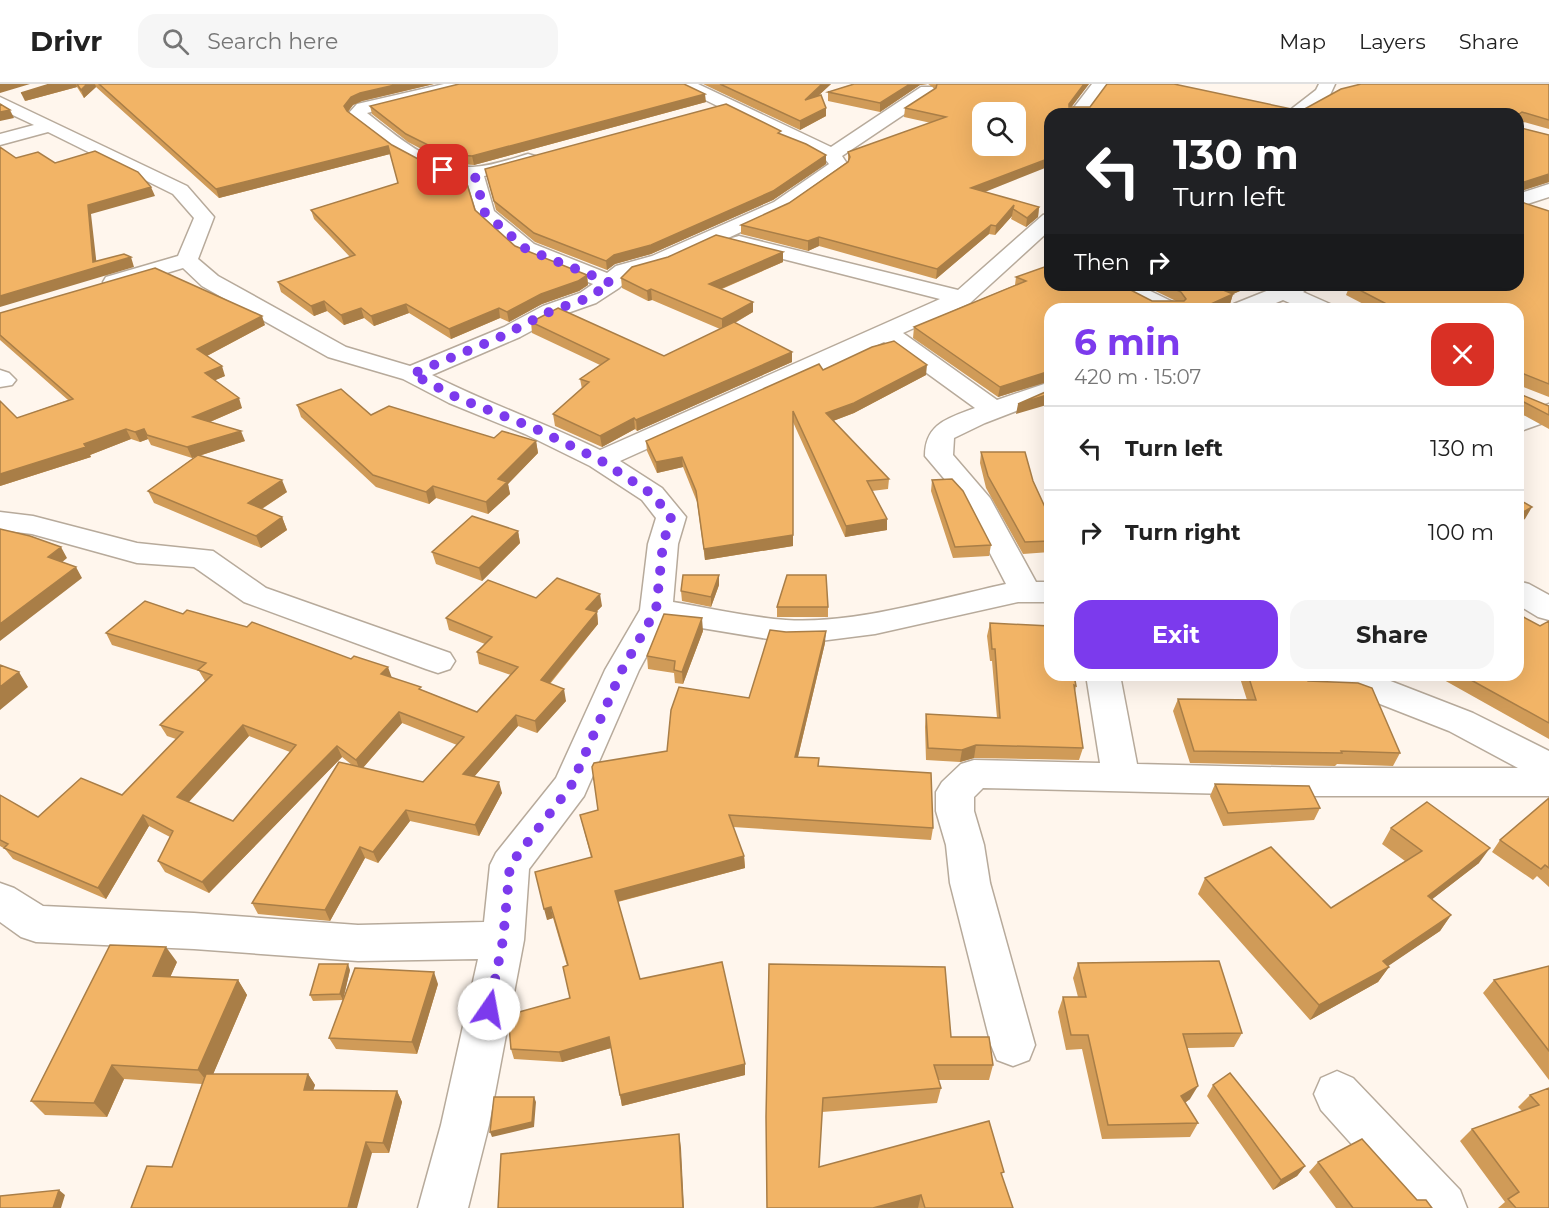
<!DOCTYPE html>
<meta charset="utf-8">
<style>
body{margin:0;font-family:Montserrat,sans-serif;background:#f6f6f6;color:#222;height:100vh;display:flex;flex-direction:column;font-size:22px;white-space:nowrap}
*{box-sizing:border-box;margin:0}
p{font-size:20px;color:#767676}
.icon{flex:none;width:33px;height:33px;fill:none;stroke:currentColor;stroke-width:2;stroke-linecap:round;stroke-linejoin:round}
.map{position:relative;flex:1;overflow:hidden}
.details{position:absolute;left:1044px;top:219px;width:480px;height:378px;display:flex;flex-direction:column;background:#fff;border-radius:18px;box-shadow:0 6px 24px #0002}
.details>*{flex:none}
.hud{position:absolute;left:1044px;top:24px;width:480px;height:183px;border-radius:18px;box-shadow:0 6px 24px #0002;background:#202124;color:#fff;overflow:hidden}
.tools{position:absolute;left:972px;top:18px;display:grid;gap:12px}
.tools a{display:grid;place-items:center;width:54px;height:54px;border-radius:12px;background:#fff;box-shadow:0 6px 24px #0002;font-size:30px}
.pin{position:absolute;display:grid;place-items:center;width:51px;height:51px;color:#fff;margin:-26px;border-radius:12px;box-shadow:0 3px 9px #0006}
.me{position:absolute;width:66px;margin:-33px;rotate:12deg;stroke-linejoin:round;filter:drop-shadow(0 0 4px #0008)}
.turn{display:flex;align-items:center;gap:21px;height:126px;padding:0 30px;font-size:27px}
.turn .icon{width:78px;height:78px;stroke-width:2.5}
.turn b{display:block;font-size:42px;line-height:51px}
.then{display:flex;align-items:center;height:57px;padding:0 30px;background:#0003;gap:12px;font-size:22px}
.round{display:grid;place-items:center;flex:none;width:63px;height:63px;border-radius:18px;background:#f6f6f6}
.headline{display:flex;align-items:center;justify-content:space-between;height:102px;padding:0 30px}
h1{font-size:36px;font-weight:700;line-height:45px;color:#7c3aed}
.cta{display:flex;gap:12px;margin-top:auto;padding:12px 30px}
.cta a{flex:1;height:69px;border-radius:18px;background:#7c3aed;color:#fff;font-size:24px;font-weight:700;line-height:69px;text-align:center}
.cta a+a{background:#f6f6f6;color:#222}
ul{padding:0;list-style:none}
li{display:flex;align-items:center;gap:18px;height:84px;padding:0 30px;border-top:2px solid #e0e0e0}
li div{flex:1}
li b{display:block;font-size:22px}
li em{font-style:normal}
header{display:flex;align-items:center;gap:36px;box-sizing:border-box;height:84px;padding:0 30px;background:#fff;border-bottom:2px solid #e0e0e0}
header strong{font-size:28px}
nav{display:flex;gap:33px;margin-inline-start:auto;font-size:21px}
.search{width:420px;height:54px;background:#f6f6f6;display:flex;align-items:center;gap:15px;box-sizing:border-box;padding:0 21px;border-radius:18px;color:#767676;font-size:22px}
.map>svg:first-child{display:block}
</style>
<header>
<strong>Drivr</strong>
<div class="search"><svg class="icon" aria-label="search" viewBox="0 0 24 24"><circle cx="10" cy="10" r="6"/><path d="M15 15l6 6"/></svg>Search here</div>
<nav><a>Map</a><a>Layers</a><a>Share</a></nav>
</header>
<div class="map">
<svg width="1549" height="1124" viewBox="0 0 1549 1124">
<rect width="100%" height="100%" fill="#fff6ed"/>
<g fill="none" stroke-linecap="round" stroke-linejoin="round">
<g stroke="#b7aa9b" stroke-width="3">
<path id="minor" d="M444 0H473L471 3 367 29C397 52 433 85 473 83 491 82 511 75 528 70L535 72 537 76 535 80 484 92 494 127 534 160 607 189 616 182 652 172 774 118 829 80 825 75 679 3 677 0H698L831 63 921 3H933L935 7 933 11 842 72 848 81 846 85 788 126 668 182 632 192 619 204 596 219 559 232 520 253 432 291C487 319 545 339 600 366L940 215 732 162 728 158 732 154 739 152 958 206 1043 131 1050 129V146L970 219 903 249 997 316 1050 298V314L985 339 954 354 953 371 990 414 1036 498H1050V518H1018L875 550 820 557 786 558 665 538 639 586 584 712 529 785 524 856 489 1041 468 1124H418L441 1041 478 875 358 877 194 865 36 858 21 853 0 838V799L14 804 43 822 194 829 358 841 484 838 490 781 496 769 556 694 605 586 640 526 648 460 656 434 642 416 590 382 525 350 449 319 403 295 328 273 202 202 183 184 114 205 106 203 103 198 106 193 178 172 194 134 173 110 48 48 0 61V50L34 41 0 25V13L187 102 214 133 198 175 218 192 346 263 410 282 504 243 543 222 580 209 593 200 518 170 478 133 466 94 436 90 395 68 348 30 357 20ZM884 258 975 324C949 334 925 339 925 372L963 417 1006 500C941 514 851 541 786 536 748 533 710 524 673 518L678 460 686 433 662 404 620 377Z
M1092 0H1109L1087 30H1069Z
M1319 0H1335L1329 13 1305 30H1285L1316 6Z
M1549 100V113L1518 123V110Z
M1110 201H1138L1177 220 1181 225H1151L1113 206Z
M1281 201H1312L1303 208 1330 220 1334 225H1303L1283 216 1262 225H1230L1234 220Z
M0 286 9 289 16 296 12 301 0 303Z
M1549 320V337L1518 348V331Z
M0 428 33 432 137 459 213 467 266 504 450 569 455 577 450 585 438 589 426 585 244 518 194 483 137 479 32 450 0 446Z
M1518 497 1529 500 1549 511V536L1538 533 1518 521Z
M1086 591H1120L1137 680 1308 684H1518L1449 647 1329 600 1324 591H1375L1473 629 1549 667V712H1308L983 704 974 713V727L984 761 990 799 1035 961 1029 976 1013 982 997 976 991 961 950 799 946 761 936 727V708L942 698 961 680 974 676 1100 679Z
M1337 987 1353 994 1460 1106 1467 1124H1409L1321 1026 1314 1010 1321 994Z"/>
</g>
<use href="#minor" fill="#fff" fill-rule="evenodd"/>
</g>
<path fill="#d09b58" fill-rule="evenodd" d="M50 0H434L362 17 353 21 348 28 475 126 515 162 587 191 588 201 579 207 542 220 509 238 500 234 451 255 409 229 374 242 364 234 344 241 327 227 314 232 281 208 278 198 350 173 314 135 311 126 398 99 390 70 219 114 96 3 84 14 77 3 25 17Z
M703 0H831L818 12 826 24V32L800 46Z
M854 0H1089L1071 23 1301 27 1549 0V45L1520 37 1521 44 1549 51V98L1518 108V30H1050L984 108 1039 123 1038 133 1026 143 1011 135 1012 132 995 151 989 150 936 195 819 162 808 167 741 150V141L789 119 848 77V68L931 39 904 33 905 24 935 5 928 0 920 1 880 28 828 17V8Z
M706 18 474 81 448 79 408 58 372 30 370 22Z
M781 50 826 71V80L773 116 651 170 615 180 607 186 535 158 496 126 485 85Z
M1549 127V313L1521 302 1522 311 1549 322V345L1518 328V225H1373L1346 211 1350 201H1518Z
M1050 141V157L1045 154 1046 145Z
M783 168V178L722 205 753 228 735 239 792 278 637 347 635 345 602 363 555 342 553 330 582 305 580 295 600 281 532 249 531 238 664 272 720 245 652 216 648 217 622 204 621 194Z
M1016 193 1152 217H1176L1143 201H1254L1233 210 1230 220 1050 225V297L998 313 913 254 914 243 1015 201Z
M0 229 265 241 207 272 225 292 215 296 242 324 210 338 245 357 199 372 287 408 262 425 282 433 287 446 261 464 154 419 148 407 196 372 192 374 151 361 148 355 140 358 131 355 90 371 91 373 0 402V317L17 334 68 316 0 256Z
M823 286 926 291 854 329 833 337 889 395 888 405 872 407 887 446 845 453 793 338V462L705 476 697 418 683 383 657 389 647 367 646 357Z
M297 321 371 331 494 354 536 357 538 369 508 400 510 410 488 430 436 414 429 420 376 403 301 333Z
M981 368 1033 397 1050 434V468L1023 470 986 404 980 379Z
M932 396 991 461 989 472 953 474 931 407Z
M518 447 520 459 482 497 436 480 432 468Z
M719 491V501L711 523 682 517 681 507Z
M536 514 602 522 596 528H597L598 540 550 600 566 617 537 649 518 642 474 693 502 709 479 752 410 737 378 779 365 774 330 837 258 830 252 819 352 681 342 673 209 809 165 788 158 777 170 753 149 742 106 815 13 775 5 765 0 762V711L38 733 122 711 176 655 167 652 160 641 205 597 199 587 112 561 106 549 183 530 392 594 477 628 511 591 479 580 477 568 485 560 449 546 446 534ZM402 639 457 661 423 698 363 684ZM249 652 290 668 233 737 189 718Z
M777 523H828V533H777Z
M1549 537V655L1435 591H1518L1540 542Z
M990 539 1076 602 1075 607 1083 664 1079 676 974 674 960 678 926 676 925 643 926 630 997 634 992 577H990L987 552Z
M703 547 683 600 675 599 674 589 648 585 647 572Z
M825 559 798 673 818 682 933 744 931 756 733 743 744 772 745 784 618 818 640 895 745 980V991L622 1022 611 964 562 978 514 975 511 965 570 914 567 882 553 834 547 836 591 773 580 731 598 726 667 667 749 614Z
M1239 591H1306L1308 597 1400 669 1393 682 1337 680 1335 682 1190 679 1173 627 1178 615 1247 616Z
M1420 591H1430L1427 597Z
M1215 700 1320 724 1314 736 1223 742 1210 712Z
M1549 714V803L1537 792 1533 796 1492 768 1500 756Z
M1391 744 1479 779 1432 815 1451 831 1440 847 1387 882 1389 883 1378 898 1310 936 1198 810 1205 794 1331 824 1405 777 1382 760Z
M177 878 170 893 238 896 247 911 213 990H308L315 1001 313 1006 397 1007 402 1018 389 1069H372L172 1083 202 1000 124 995 107 1033 45 1031 31 1017Z
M1078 879 1242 949 1234 963 1187 964 1190 1015 1185 1019 1198 1039 1190 1053 1102 1055 1082 965 1066 966 1058 928 1063 913H1078L1073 894Z
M1549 882V996L1483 909 1494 896Z
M350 886 343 916 313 917 310 911Z
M438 900 417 970 336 965 329 954Z
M951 953 993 981 989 996H938L941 1004 937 1019 822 1028 819 1083 1002 1094 1013 1124H767L766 1033Z
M1213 1001 1305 1082 1297 1092 1273 1106 1207 1012Z
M1549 1004V1124H1498L1505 1118 1460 1057 1472 1045 1522 1027 1518 1023 1530 1011Z
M1318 1078 1417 1116 1432 1124H1336L1309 1088Z"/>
<path fill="#a97e47" d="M0 0H30L0 9Z
M54 0H76L77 3 25 17 21 9Z
M87 0H95L96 3 84 14 81 6Z
M399 0H434L362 17 353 21 346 30 344 22 351 13 360 9Z
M822 0H831L805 24V16Z
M910 0H928L920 1 880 28V19Z
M1084 0H1089L1067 29 1069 20Z
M705 10 706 18 474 81 472 72Z
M826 24V32L800 46V37Z
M10 26 14 34 0 37V28Z
M388 62 390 70 219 114 216 105Z
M826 71V80L773 116 651 170 615 180 607 186 606 177 614 171Z
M1050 74V82L970 114 971 104Z
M1549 90V98L1518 108V104L1521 99Z
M151 103 155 112 91 130 97 183 131 173 134 183 0 223V212L93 178 88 121Z
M1014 121 1012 132 995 151 996 142Z
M1039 123 1038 133 1026 143 1027 134Z
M991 141 989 150 936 195 937 185Z
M819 153V162L808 167V157Z
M783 168V178L709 210V200Z
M587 191 588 201 579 207 542 220 509 238 507 228 541 210Z
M1234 201H1254L1233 210 1230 220 1219 225H1200L1223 206Z
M651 205 652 216 648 217 647 207Z
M324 217 327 227 314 232 311 222Z
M753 218V228L722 246V235Z
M406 220 409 229 374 242 371 232Z
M361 224 364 234 344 241 341 231Z
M499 224 500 234 451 255 449 245Z
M262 232 265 241 201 275 197 265Z
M792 268V278L637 347 636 336Z
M927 281 926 291 854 329 825 340 826 329Z
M222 282 225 292 209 299 205 289Z
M1050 287V297L998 313 1000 303Z
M1050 310V320L1016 330 1018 320Z
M239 314 242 324 198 343 193 333Z
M634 334 635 345 602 363 600 352Z
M126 345 131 355 90 371 84 360Z
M144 345 148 355 140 358 135 348Z
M241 347 245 357 192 374 187 363Z
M536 357 538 369 508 400 510 410 488 430 486 418 498 395Z
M86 363 91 373 0 402V390Z
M682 373 683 383 657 389 656 378Z
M282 396 287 408 252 431 248 419Z
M433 402 436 414 429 420 426 408Z
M1532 423 1525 435 1518 439V431Z
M282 433 287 446 261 464 256 452Z
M887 435V446L845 453 846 442Z
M518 447 520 459 482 497 479 484Z
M793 451V462L705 476 704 465Z
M61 463 67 474 54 485 48 473Z
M76 483 82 494 0 557V540Z
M719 491V501L711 523V513Z
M600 510 602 522 588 536 586 525Z
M597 528 598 540 543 607 541 596Z
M702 534 703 547 683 600 682 588Z
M826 547 825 559 795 685V673Z
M388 583 392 594 381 590Z
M19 588 28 603 0 626V603Z
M564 605 566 617 537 649 535 637Z
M399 628 402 639 360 687 356 676Z
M516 631 518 642 466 702 463 690Z
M243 641 249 652 183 724 177 713Z
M976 661 974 674 960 678 962 666Z
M337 662 342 673 209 809 202 798Z
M499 698 502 709 479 752 475 741Z
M406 726 410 737 378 779 373 768Z
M143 731 149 742 106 815 98 804Z
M360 763 365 774 330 837 325 826Z
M1490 764 1479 779 1417 827 1428 812Z
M744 772 745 784 616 818 615 807Z
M551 823 553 834 547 836 544 825Z
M1451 831 1440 847 1375 891 1389 883 1378 898 1310 936 1319 921Z
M166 863 177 878 164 907 153 892Z
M348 880 350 886 343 916 340 910Z
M434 888 438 900 417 970 412 958Z
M238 896 247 911 209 1000 198 986Z
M609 953 611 964 562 978 559 968Z
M745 980V991L622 1022 620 1011Z
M112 981 124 995 107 1033 94 1019Z
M308 990 315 1001 310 1017 304 1006Z
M1198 1002 1190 1015 1174 1026 1181 1012Z
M397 1007 402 1018 389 1069 383 1059Z
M534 1013 536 1018 534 1043 492 1053 490 1048Z
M679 1050 681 1064 684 1124H683Z
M366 1058 372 1069 357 1124H348Z
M1305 1082 1297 1092 1273 1106 1281 1096Z
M59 1106 65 1111 61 1124H53Z
M921 1111 918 1124H873Z"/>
<path fill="#f2b466" stroke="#a97e47" stroke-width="1.5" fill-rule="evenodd" d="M50 0H54L21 9Z
M77 0H87L81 6Z
M99 0H399L360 9 351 13 344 22 347 27 392 61 433 83 463 87 475 126 515 162 587 191 578 197 541 210 507 228 499 224 449 245 406 220 371 232 361 224 341 231 324 217 311 222 278 198 355 171 311 126 398 99 388 62 216 105Z
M459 0H684L705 10 472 72 446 70 406 50 370 22Z
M720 0H822L805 16 821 11 826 24 800 37Z
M854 0H910L880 19 828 8Z
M937 0H1084L1069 20V23H1090L1107 0H1174L1301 27 1341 5 1361 0H1549V36L1522 28 1519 30 1521 44 1549 51V90L1521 99 1520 104H1518V30H1050V74L971 104 1039 123 1027 134 1013 125 1014 121 996 142 991 141 937 185 819 153 808 157 741 141 789 119 848 78 850 73 848 68 946 33 905 24 936 4ZM982 28H1016V62H982Z
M0 20 10 26 0 28Z
M726 20 781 47 778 49 806 60 826 71 773 107 651 161 614 171 606 177 534 149 494 117 485 85Z
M0 63 16 74 38 68 55 79 95 67 138 88 151 103 88 121 93 178 124 170 131 173 0 212Z
M1518 117 1549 127V300L1524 290 1521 293 1522 311 1549 322V331L1518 315V225H1396L1350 201H1518Z
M716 151 783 168 709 200 753 218 722 235 651 205 647 207 621 194 632 183 668 173Z
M1050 181V201H1121L1152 217H1184L1186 215 1181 208 1166 201H1234L1223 206 1233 210 1200 225H1050V287L1000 303 914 243 1026 197 1016 193Z
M155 184 262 232 197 265 222 282 205 289 239 314 193 333 241 347 187 363 147 351 144 345 135 348 126 345 84 360 86 363 0 390V317L17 334 73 315 0 251V229Z
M558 224 664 272 734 238 792 268 636 336 634 334 600 352 553 330 589 298 580 295 609 275 531 238Z
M894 257 927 281 854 319 826 329 889 395 867 397 887 435 846 442 793 327V451L704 465 696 407 682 373 656 378 646 357 819 280 823 286 872 263Z
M341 305 371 331 389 322 494 354 502 347 536 357 498 395 507 398 486 418 433 402 426 408 373 391 297 321Z
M1050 306V310L1018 320Z
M981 368H1025L1033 397 1050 434V457L1025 458 988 392Z
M198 371 282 396 248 419 282 433 256 452 148 407Z
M952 395 963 407 991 461 955 463 932 396Z
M1518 415 1532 423 1518 431Z
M472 432 518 447 479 484 432 468Z
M0 445 30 452 61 463 48 473 76 483 0 540Z
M683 491H719L711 513 681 507Z
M787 491H826L828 523H777Z
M557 494 600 510 586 525 597 528 541 596 564 605 535 637 516 631 463 690 499 698 475 741 406 726 373 768 360 763 325 826 252 819 339 678 423 698 464 653 399 628 356 676 337 662 202 798 158 777 173 747 143 731 98 804 4 764 8 760 0 756V711L38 733 81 694 122 711 183 648 160 641 212 591 198 586 206 579 106 549 145 517 183 530 187 526 247 543 252 538 351 575 354 572 388 583 381 590 421 603 419 605 477 628 518 583 477 568 492 553 446 534 488 496 536 514ZM243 641 296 661 233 737 177 713Z
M664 530 702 534 682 588 674 586 675 577 647 572Z
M1518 530 1540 542 1549 537V639L1462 591H1518Z
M990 539 1050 542V591H1074L1076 602 1074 601 1083 664 976 661 962 666 928 664 926 630 1000 634 995 565H992Z
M770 546 786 548 826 547 795 673 819 674 818 682 931 689 933 744 729 731 744 772 615 807 640 895 722 878 745 980 620 1011 609 953 559 968 511 965 508 931 570 914 563 883 568 881 551 823 544 825 535 788 592 773 580 731 598 726 592 683 594 679 667 667 671 626 679 603 749 614Z
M0 581 19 588 0 603Z
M1248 591H1306L1308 597 1358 599 1372 604 1400 669 1341 667 1342 669 1194 667 1178 615 1256 616Z
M1215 700 1309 702 1320 724 1228 729Z
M1549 714V784L1545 781 1541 785 1500 756Z
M1427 718 1490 764 1428 812 1451 831 1383 877 1389 883 1319 921 1205 794 1271 763 1331 824 1422 767 1391 744Z
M110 861 166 863 153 892 238 896 198 986 112 981 94 1019 31 1017Z
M1219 877 1242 949 1183 950 1198 1002 1181 1012 1198 1039 1108 1041 1088 951H1071L1063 913H1086L1078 879Z
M319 880H348L340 910 310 911Z
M769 880 945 883 951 953H989L993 981H934L941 1004 823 1014 819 1083 989 1037 1004 1088 1001 1089 1013 1124H925L921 1111 873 1124H767L766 1033Z
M1549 882V967L1494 896Z
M355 884 434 888 412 958 329 954Z
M1230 989 1305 1082 1281 1096 1213 1001Z
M206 990H308L304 1006 397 1007 383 1059 366 1058 348 1124H131L147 1082 172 1083Z
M1549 1004V1124H1516L1508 1115 1519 1108 1472 1045 1539 1021 1530 1011Z
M494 1013H534L532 1038 490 1048Z
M679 1050 683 1124H498L501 1070Z
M1362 1055 1417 1116H1426L1432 1124H1353L1318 1078Z
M59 1106 53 1124H0V1112Z"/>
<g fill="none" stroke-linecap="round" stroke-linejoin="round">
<path stroke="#7c3aed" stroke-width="10" stroke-dasharray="0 18" d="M443 86 474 89 485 129 526 165 611 199 588 214 551 227 496 255 412 290 458 314 534 344 600 376 652 410 671 433 663 460 656 526 622 586 571 702 510 781 503 856 489 925"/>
</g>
</svg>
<div class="tools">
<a><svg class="icon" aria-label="search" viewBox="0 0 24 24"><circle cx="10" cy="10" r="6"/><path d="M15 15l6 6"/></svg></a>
</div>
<div class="pin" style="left:443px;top:86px;background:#d93025"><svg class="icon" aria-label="arrive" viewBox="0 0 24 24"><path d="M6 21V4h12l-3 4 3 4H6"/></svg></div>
<svg class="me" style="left:489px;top:925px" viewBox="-20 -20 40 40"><circle r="19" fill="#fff"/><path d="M0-13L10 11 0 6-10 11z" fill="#7c3aed"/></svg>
<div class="hud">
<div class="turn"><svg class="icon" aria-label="left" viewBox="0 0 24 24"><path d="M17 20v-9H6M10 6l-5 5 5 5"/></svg><div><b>130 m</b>Turn left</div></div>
<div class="then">Then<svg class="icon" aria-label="right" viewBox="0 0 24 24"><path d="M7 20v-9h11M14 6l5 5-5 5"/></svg></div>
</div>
<section class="details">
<div class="headline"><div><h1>6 min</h1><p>420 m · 15:07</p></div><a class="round" style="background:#d93025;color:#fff"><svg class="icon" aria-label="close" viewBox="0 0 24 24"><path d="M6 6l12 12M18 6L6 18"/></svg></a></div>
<ul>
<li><svg class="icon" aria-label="left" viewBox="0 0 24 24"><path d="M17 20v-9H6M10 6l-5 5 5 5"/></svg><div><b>Turn left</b></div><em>130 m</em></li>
<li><svg class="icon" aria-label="right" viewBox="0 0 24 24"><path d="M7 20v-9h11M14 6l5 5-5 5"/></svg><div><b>Turn right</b></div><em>100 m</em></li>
</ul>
<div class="cta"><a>Exit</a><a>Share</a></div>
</section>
</div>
